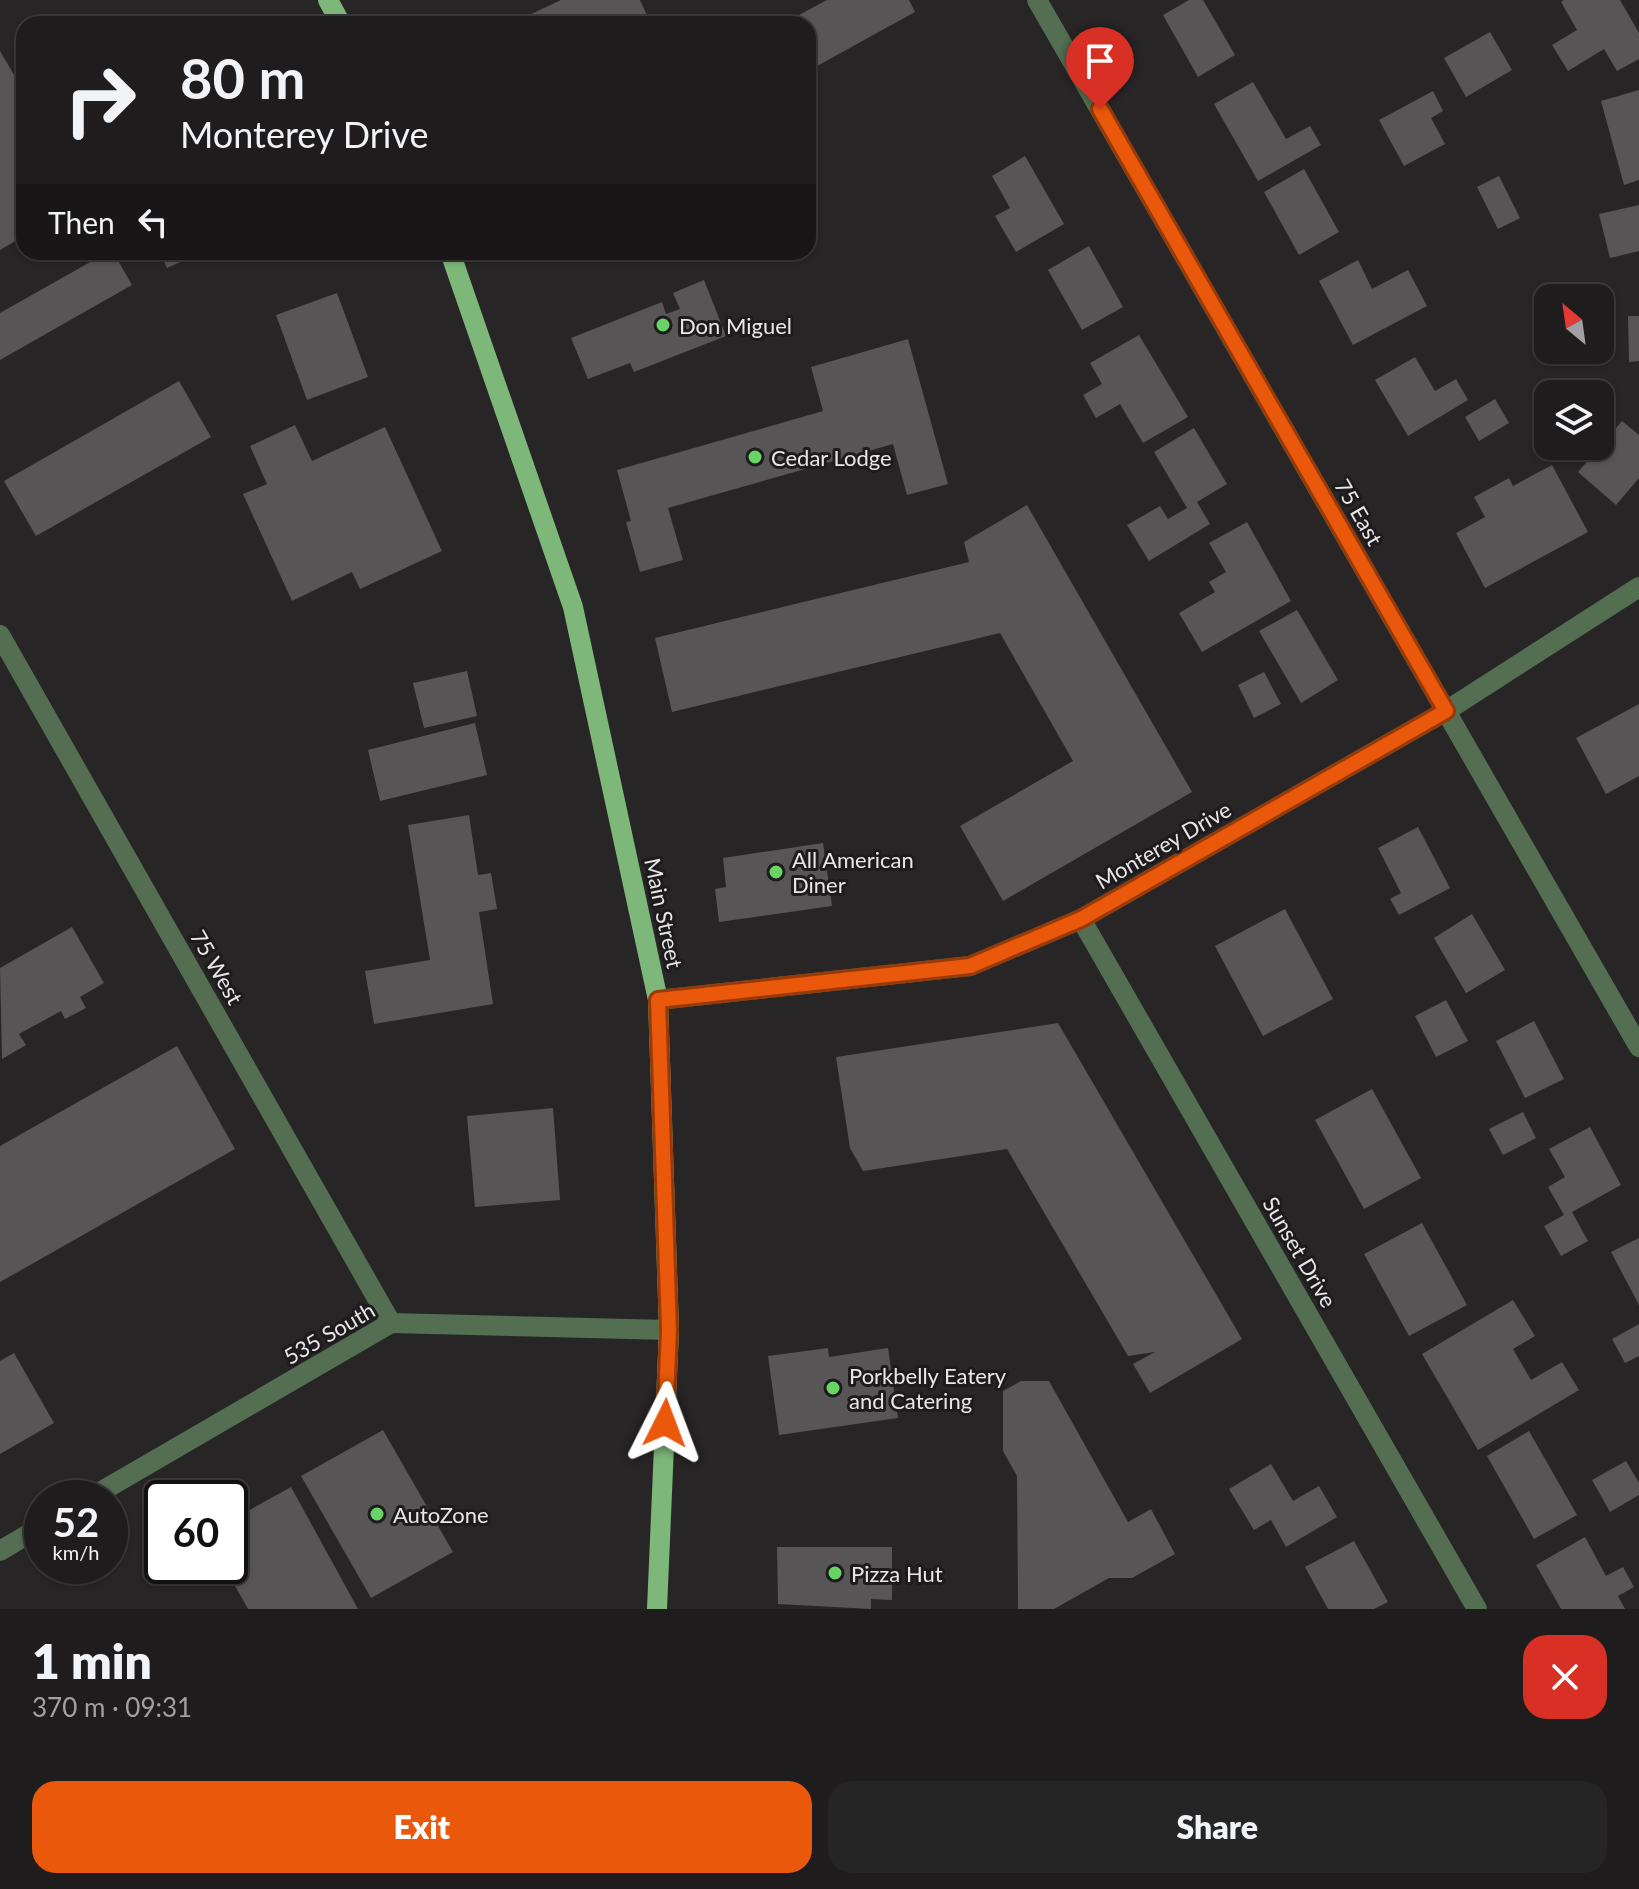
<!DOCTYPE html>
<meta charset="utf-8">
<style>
body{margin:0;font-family:Lato,sans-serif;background:#262525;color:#f1f3f6;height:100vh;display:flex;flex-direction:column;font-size:30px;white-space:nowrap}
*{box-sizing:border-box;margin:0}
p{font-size:26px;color:#a1a1a3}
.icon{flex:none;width:44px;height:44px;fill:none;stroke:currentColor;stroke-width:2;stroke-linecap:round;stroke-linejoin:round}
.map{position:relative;height:1609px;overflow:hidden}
.panel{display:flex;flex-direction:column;background:#1e1c1c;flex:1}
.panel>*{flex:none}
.top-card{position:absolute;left:16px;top:16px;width:800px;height:244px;border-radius:24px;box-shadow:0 2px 6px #0004,0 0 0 2px #3c3a3b;background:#1e1c1c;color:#f1f3f6;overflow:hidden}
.needle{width:52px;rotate:331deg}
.fabs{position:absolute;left:1534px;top:284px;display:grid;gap:16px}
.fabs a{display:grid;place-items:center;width:80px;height:80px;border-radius:16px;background:#1e1c1c;box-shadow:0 2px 6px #0004,0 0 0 2px #3c3a3b;font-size:40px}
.speed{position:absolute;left:24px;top:1480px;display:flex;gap:16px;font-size:40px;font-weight:700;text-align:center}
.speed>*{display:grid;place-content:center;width:104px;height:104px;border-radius:50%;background:#1e1c1c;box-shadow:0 2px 6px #0004,0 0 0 2px #3c3a3b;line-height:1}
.speed small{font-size:20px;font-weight:400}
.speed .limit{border:4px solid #111;border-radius:12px;background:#fff;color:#111}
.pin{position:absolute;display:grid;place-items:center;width:68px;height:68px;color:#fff;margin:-82px -34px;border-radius:50% 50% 50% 0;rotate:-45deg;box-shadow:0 0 8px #0007}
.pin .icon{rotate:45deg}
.me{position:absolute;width:88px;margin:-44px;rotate:3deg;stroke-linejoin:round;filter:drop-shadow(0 0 6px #0008)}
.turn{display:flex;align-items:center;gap:28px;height:168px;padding:0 32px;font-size:36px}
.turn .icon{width:104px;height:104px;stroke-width:2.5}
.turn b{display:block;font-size:56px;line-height:68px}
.then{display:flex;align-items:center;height:76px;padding:0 32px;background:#0003;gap:16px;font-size:30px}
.round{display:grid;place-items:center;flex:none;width:84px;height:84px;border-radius:24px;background:#262525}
.head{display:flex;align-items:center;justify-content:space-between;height:136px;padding:0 32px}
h1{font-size:48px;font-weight:800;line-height:60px}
.button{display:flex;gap:16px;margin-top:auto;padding:16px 32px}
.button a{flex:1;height:92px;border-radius:24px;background:#ea580c;color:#fff;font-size:32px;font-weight:800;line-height:92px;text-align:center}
.button a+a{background:#262525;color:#f1f3f6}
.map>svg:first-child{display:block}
</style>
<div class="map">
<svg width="1639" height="1609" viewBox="0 0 1639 1609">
<rect width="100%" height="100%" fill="#282526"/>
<path fill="#585556" d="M561 0H640L651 24H510Z
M827 0H909L915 12 808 71V24H782Z
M1189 0H1203L1235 55 1198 77 1163 15Z
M1564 0H1620L1639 33V59L1617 71 1604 49 1568 71 1552 45 1577 30 1561 2Z
M1490 32 1512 70 1466 97 1444 58Z
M0 51 24 92V236L0 250Z
M1253 82 1286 139 1310 126 1321 145 1258 181 1214 104Z
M1639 90V180L1624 185 1601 101Z
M1433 91 1443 111 1431 118 1445 144 1404 166 1379 120Z
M1025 156 1064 224 1016 252 995 216 1010 208 992 176Z
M1304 169 1339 232 1299 255 1264 192Z
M1499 176 1520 218 1498 229 1477 187Z
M1639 205V251L1610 258 1599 214Z
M1089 246 1123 307 1082 330 1048 270Z
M108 252H113L132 285 0 360V313Z
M160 252H203L167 268Z
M1358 260 1372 289 1408 270 1427 306 1353 345 1319 281Z
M704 280 726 336 634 372 630 363 588 379 571 338 662 302 666 314 680 309 673 293Z
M337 293 368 377 307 400 276 315Z
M1628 316H1639V361L1629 362Z
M1139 335 1188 417 1143 443 1120 404 1096 418 1083 395 1102 384 1090 363Z
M908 339 948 484 907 495 893 444 668 508 683 560 640 572 626 522 631 521 617 470 823 411 811 367Z
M1415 357 1435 391 1456 379 1468 400 1408 436 1375 380Z
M179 381 211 437 36 536 4 481Z
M1495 399 1509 423 1479 441 1465 417Z
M1622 421 1639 435V478L1616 505 1578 472Z
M295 425 312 461 385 427 442 551 360 589 352 572 292 601 243 494 267 484 250 446Z
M1194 428 1227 484 1197 502 1210 524 1149 561 1127 525 1160 506 1168 519 1187 508 1154 452Z
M1552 465 1588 532 1485 588 1456 533 1485 517 1474 497 1509 478 1513 486Z
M1027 505 1192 792 1003 901 960 826 1073 761 1000 633 672 712 655 638 969 562 964 542Z
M1247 522 1291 601 1202 652 1179 613 1215 592 1209 582 1226 572 1209 543Z
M1297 610 1338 680 1301 703 1259 631Z
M467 671 477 716 424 728 413 683Z
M1264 672 1281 704 1254 718 1238 685Z
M1639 704V776L1606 794 1576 738Z
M475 723 487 775 380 801 368 750Z
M469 815 478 875 491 873 497 909 479 912 493 1004 374 1024 365 971 430 960 408 825Z
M1418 827 1450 888 1399 915 1390 899 1401 893 1378 848Z
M823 843 832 906 719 922 715 889 726 887 723 858Z
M1285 909 1333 999 1263 1036 1215 946Z
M1472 914 1505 970 1466 993 1434 938Z
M72 927 104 983 80 997 86 1008 65 1019 61 1011 19 1034 26 1045 2 1059 0 968Z
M1446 1000 1468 1041 1436 1057 1415 1016Z
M1534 1021 1564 1079 1525 1098 1496 1041Z
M1058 1023 1242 1339 1150 1393 1133 1364 1155 1352 1128 1356 1007 1149 863 1171 850 1148 836 1057Z
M177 1046 235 1149 0 1282V1146Z
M1372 1089 1421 1178 1364 1209 1315 1120Z
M553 1108 560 1200 475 1207 467 1116Z
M1523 1112 1536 1138 1503 1155 1489 1129Z
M1590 1127 1621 1185 1572 1212 1588 1241 1561 1256 1544 1226 1564 1215 1548 1187 1565 1177 1549 1149Z
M1422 1223 1467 1305 1409 1336 1364 1254Z
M1639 1238V1305L1611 1252Z
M1513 1300 1535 1336 1513 1349 1531 1380 1562 1362 1579 1390 1478 1450 1422 1354Z
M1639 1324V1356L1625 1363 1612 1339Z
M828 1348 829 1357 888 1348 898 1418 779 1435 768 1356Z
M14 1353 54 1423 0 1454V1361Z
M1021 1381H1049L1128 1522 1151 1509 1175 1554 1132 1578H1109L1054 1609H1018L1017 1476 1003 1451V1391Z
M383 1430 453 1552 371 1598 301 1476Z
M1529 1431 1577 1515 1534 1539 1487 1456Z
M1626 1461 1639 1483V1495L1610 1512 1592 1480Z
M1271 1464 1293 1501 1319 1486 1337 1517 1286 1547 1271 1520 1254 1530 1229 1489Z
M291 1487 358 1609H248L224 1566H230V1521Z
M1585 1537 1606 1576 1623 1567 1634 1587 1618 1596 1625 1609H1561L1536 1565Z
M1354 1541 1388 1602 1374 1609H1328L1305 1567Z
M777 1547H892V1600L871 1599V1609L778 1604Z"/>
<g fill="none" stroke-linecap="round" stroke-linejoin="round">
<path stroke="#536e51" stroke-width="20" d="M1037 0 1639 1047
M0 635 391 1323
M1081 919 1477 1609
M658 1000 970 966 1081 919 1446 711 1639 587
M90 1498 391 1323 669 1330
M0 1551 42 1526"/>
<path stroke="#7db77a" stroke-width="20" d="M328 0 341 24
M450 252 573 607 658 1000 669 1330 657 1609"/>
</g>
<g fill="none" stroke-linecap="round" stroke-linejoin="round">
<g stroke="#983908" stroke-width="20">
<path id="route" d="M665 1423 669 1330 658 1000 970 966 1081 919 1446 711 1100 109"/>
</g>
<use href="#route" stroke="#ea580c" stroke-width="14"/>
</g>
<g fill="#68d465" stroke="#1e1b1d" stroke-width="3">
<circle cx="663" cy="325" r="8"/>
<circle cx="755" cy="457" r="8"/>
<circle cx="776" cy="872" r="8"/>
<circle cx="833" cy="1388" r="8"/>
<circle cx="377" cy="1514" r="8"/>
<circle cx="835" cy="1573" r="8"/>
</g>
<g text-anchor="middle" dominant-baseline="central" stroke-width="6" stroke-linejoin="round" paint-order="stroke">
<g font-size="22" fill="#e8e6e7" stroke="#1e1b1d" text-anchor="start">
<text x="679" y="325">Don Miguel</text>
<text x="771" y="457">Cedar Lodge</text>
<text x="792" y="859">All American<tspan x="792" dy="25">Diner</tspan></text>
<text x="849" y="1375">Porkbelly Eatery<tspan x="849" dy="25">and Catering</tspan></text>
<text x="393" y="1514">AutoZone</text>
<text x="851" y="1573">Pizza Hut</text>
</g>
<g font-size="22" fill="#e8e6e7" stroke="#1e1b1d">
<text transform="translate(1359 512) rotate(60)">75 East</text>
<text transform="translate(1163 845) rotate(-30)">Monterey Drive</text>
<text transform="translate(664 913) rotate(78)">Main Street</text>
<text transform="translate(217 967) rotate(60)">75 West</text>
<text transform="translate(1300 1252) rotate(60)">Sunset Drive</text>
<text transform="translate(329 1333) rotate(-30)">535 South</text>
</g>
</g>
</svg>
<div class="fabs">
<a><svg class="needle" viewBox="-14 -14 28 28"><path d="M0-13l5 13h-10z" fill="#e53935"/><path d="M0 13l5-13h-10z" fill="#a1a1a3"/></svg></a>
<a><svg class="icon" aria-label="layers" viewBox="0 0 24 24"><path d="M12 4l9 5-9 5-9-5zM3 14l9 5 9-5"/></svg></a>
</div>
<div class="speed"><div>52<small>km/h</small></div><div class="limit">60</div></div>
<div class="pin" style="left:1100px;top:109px;background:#d93025"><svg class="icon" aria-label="arrive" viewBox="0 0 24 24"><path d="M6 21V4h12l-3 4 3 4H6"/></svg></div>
<svg class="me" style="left:665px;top:1423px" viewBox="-20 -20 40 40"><path d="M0-17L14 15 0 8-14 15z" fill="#ea580c" stroke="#fff" stroke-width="4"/></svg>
<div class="top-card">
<div class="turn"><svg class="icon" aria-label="right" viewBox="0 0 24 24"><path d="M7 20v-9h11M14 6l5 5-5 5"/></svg><div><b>80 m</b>Monterey Drive</div></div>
<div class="then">Then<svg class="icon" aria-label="left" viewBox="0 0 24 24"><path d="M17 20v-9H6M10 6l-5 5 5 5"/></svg></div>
</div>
</div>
<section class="panel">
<div class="head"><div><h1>1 min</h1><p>370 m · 09:31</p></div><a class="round" style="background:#d93025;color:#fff"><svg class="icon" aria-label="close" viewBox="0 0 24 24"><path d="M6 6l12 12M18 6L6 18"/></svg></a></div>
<div class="button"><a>Exit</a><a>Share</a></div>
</section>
